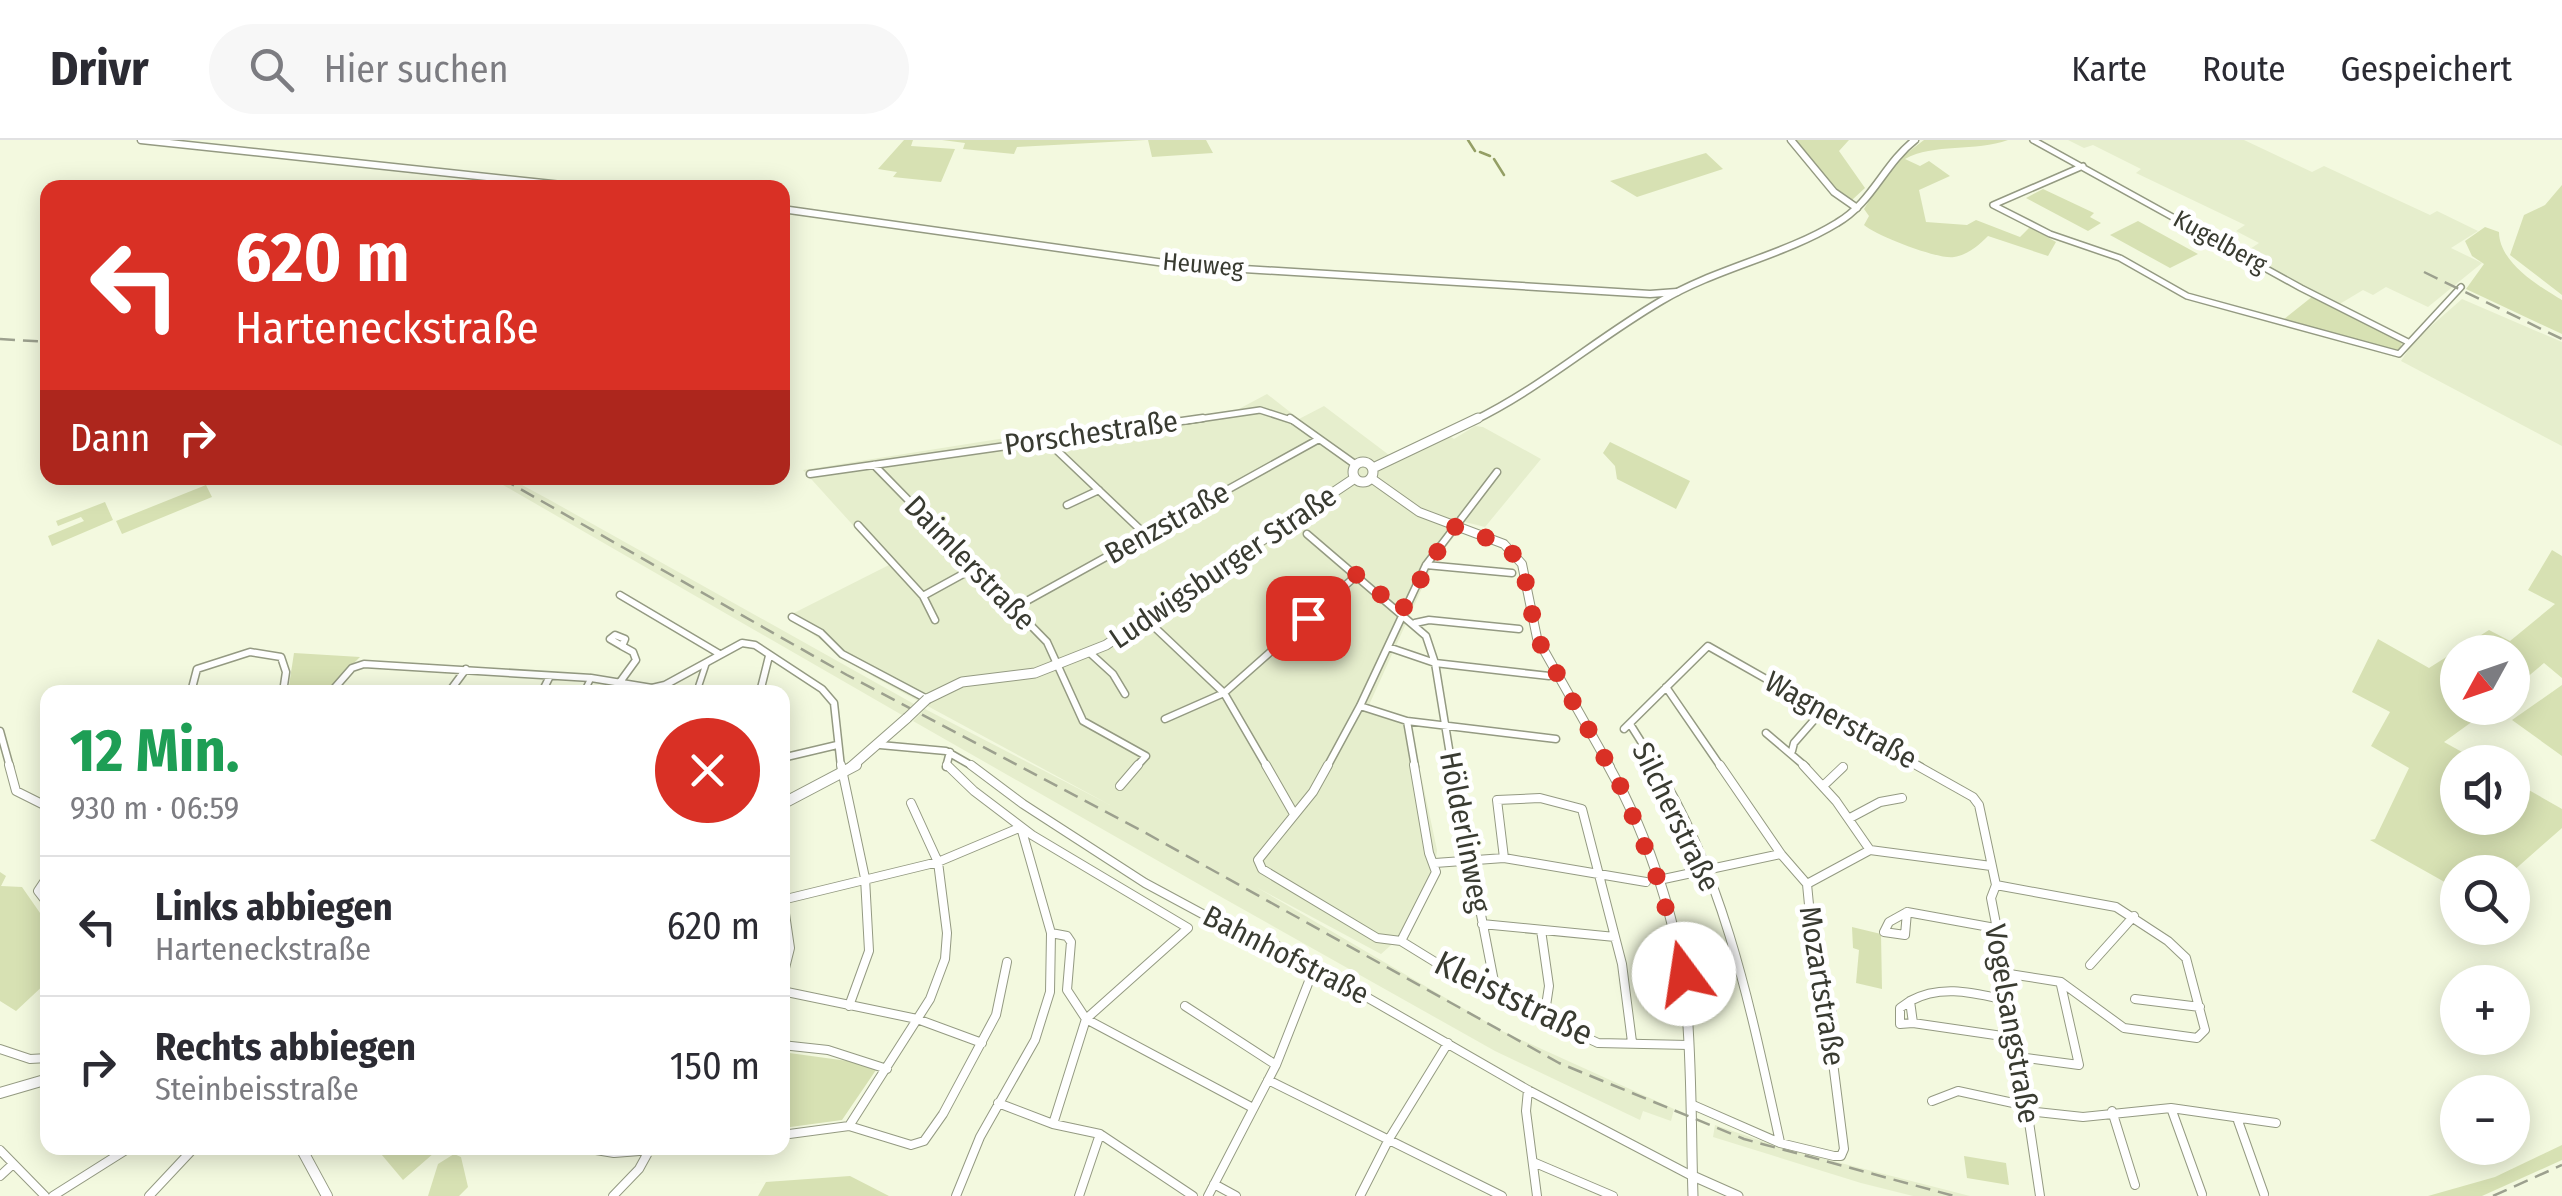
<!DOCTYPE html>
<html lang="de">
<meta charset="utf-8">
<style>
body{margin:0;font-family:"Fira Sans Condensed",sans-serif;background:#f7f7f7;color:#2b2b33;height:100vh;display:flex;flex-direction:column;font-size:38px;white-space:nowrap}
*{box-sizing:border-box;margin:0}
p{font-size:32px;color:#7c7c81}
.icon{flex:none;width:55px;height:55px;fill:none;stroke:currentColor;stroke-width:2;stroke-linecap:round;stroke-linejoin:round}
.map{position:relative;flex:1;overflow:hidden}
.sheet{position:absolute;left:40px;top:545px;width:750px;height:470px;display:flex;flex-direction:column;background:#fff;border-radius:20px;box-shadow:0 5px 25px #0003}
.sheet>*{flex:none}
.hud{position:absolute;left:40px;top:40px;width:750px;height:305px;border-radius:20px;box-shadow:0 5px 25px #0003;background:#d93025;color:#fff;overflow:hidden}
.needle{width:65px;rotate:230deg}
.fabs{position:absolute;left:2440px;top:495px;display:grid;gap:20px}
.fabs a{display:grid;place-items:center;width:90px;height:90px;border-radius:50%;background:#fff;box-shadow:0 5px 25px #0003;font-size:50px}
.pin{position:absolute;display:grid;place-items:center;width:85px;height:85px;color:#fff;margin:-42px;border-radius:20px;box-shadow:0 5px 15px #0006}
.me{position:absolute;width:110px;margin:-55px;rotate:346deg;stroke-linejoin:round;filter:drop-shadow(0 0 8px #0008)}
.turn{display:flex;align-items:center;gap:35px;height:210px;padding:0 30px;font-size:45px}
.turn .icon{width:130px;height:130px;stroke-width:2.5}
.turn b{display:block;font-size:70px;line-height:85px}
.then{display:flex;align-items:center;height:95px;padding:0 30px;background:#0003;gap:20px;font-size:38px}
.round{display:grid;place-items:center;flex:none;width:105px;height:105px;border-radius:52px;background:#f7f7f7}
.headline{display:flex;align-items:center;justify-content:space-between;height:170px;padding:0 30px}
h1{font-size:60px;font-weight:700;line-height:75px;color:#1e9e55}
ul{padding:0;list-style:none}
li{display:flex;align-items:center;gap:30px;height:140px;padding:0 30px;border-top:2px solid #e1e1e2}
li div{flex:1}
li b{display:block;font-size:38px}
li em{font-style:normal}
header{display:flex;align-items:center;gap:60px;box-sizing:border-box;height:140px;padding:0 50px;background:#fff;border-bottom:2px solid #e1e1e2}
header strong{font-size:48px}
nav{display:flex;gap:55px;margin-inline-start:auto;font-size:35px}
.search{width:700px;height:90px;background:#f7f7f7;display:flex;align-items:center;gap:25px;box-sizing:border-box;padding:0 35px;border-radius:55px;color:#7c7c81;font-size:38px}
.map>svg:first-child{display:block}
</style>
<header>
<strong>Drivr</strong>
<div class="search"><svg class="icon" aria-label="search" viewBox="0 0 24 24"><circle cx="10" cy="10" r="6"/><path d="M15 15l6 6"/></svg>Hier suchen</div>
<nav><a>Karte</a><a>Route</a><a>Gespeichert</a></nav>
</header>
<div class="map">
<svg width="2562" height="1056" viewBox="0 0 2562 1056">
<rect width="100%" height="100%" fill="#f3f9df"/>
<path fill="#e6eecd" d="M2068 0H2244L2312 32 2324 26 2430 75 2437 71 2478 91 2451 108 2482 123 2428 167 2386 147 2373 155 2363 150 2338 165 2250 118V109L2259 103 2236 91 2245 85 2136 33 2141 29 2093 5 2084 8Z
M2462 159 2562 202V306L2401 221 2414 201Z
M1267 254 1299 279 1324 266 1397 321 1448 295 1454 299 1475 286 1483 287 1541 319 1485 387 1465 382 1433 424 1369 565 1410 583 1437 710 1434 739 1407 791 1381 814 1256 747 1502 891 1674 969 1671 981 1643 971 1640 980 1495 911 1223 758 913 581 925 569 1110 665 874 537 791 479 792 474 889 425 803 330 1043 292 1064 293 1237 270Z
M491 338H509L548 359 914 564 902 575Z
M1715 985 1782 1008 1970 1056H1913L1861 1043 1713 997Z"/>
<path fill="#d7e1b3" d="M904 0H913L911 6 955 9 941 42 893 37 897 32 878 29Z
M942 0H1146L1017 7 1014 14 963 9 965 3Z
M1148 0H1206L1213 13 1152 17Z
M1793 0H1849L1839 11 1865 48 1852 60 1839 54Z
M1924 0H2008C1976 12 1933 3 1905 19L1920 26 1929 21 1950 36 1919 50 1926 82 1967 85 1976 80 2020 97 2030 87 2056 102 2048 116 1988 96C1979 105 1968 115 1954 117 1939 120 1877 96 1864 85L1869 76 1864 69 1891 25Z
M1706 13 1723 29 1637 57 1610 41Z
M2562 45V155L2510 115 2524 75 2545 65Z
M2043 49 2094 73 2090 77 2101 83 2088 91 2026 58Z
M2138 81 2198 114 2170 128 2110 95Z
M2485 87 2499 92C2499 122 2538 146 2562 160V194L2466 149 2484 124 2472 116 2465 101Z
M2313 156 2403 200 2399 212 2283 180Z
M1610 302 1690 341 1676 369 1617 339 1615 326 1603 313Z
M206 345 212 357 122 394 116 381Z
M105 362 113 380 52 406 48 396 84 381 81 377 58 386 56 381Z
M2552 410 2562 416V538L2544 523 2513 549 2512 512H2458V568H2491L2444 602 2480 622H2458V678H2512L2513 641 2562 669V688L2512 732H2458L2457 749 2370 700 2375 699 2409 628 2371 606 2390 572 2352 552 2378 499 2429 528 2489 490 2510 501 2555 464 2528 450Z
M294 513 360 517 325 552H288Z
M2562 545V616L2512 580Z
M0 732 6 736 1 746 22 747 47 783V842L16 871 0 861Z
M1852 787 1881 794 1882 849 1856 843 1859 810 1853 808Z
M782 912 855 922 876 930 842 980 783 988Z
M2562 1005V1020L2482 1056H2428L2495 1037Z
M376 1008H432L434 1013 403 1040Z
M454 1014 461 1017 468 1047 459 1056H428L438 1024Z
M1964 1016 2006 1023 2009 1045 1967 1038Z
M850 1036 889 1056H758L766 1042Z"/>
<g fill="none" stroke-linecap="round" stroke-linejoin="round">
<path stroke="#949f65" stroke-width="2.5" d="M1468 0 1475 11
M1480 12 1490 16
M1494 19 1504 35"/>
<g stroke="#949a82" stroke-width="8">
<path id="pedestrian" d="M697 551 706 524
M584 552 591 538"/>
</g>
<g stroke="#949a82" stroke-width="8">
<path id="minor-far2" d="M2033 0 2301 148 2408 202
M2083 26 1993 65 2050 94 2120 118 2187 156 2399 214 2461 147
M1185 281 1260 270 1294 281"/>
</g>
<g stroke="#949a82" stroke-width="9">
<path id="minor-far1" d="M1290 278 1356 325
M1047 301 1147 396
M874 325 1047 502 1083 581 1146 616 1136 627
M810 334 1203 278
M1067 365 1099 350
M858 385 923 456 935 480
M1307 394 1426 496 1435 523 1452 627
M1426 425 1512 433
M620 455 718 513
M923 456 974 428
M1014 468 1319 299
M792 477 821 493 842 514 927 559
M1147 480 1224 553 1267 627
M1415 483 1429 480 1519 489
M615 495 625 499 622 506 610 499Z
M1388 507 1435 523 1549 536
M1090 513 1113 534 1125 554
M620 542 636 520 633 512 622 506
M1666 547 1721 627
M191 552 197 529 250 512 281 517 286 532 283 552
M331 552 352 528 364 524 591 538 652 548 665 545 742 503 755 505 822 549 834 563 841 627
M449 552 466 529
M542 552 550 536
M760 552 769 516
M1360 566 1407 581 1556 599
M1165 579 1224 553 1357 435
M1407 581 1415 627
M1630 584 1657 627
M1624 589 1708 506 1921 627
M0 591 10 627
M1766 593 1806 627
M880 605 946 611 974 627
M1792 611 1794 603 1822 571
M782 618 837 605
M946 627 950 612
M1327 627 1360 566 1426 425 1497 332"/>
</g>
<g stroke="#949a82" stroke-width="10">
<path id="minor" d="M9 625 16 651 48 667
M841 625 865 738 869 811 849 866
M947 625 974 651 1032 695 1188 788 1086 879 1053 984
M971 625 1023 664 1145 743 1210 778 1276 805 1528 950 1692 1036
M1266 625 1294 674
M1328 625 1313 652 1258 720 1262 729 1377 798 1401 801
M1452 625 1497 857
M1655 625C1725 737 1752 875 1780 1002
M1803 625 1836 661 1870 710
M1916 625 1973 657 1979 665 1996 745 1991 758 2011 861 2040 1056
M1120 646 1138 625
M1823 646 1843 627
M1850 678 1880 662 1902 658
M1504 718 1497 660 1540 658 1582 669 1622 824 1632 902
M1435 723 1504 718 1646 742
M48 736 38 751 48 764
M1659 740 1781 714
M1807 744 1870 710 1991 726
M1996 745 2116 767 2168 801 2186 818 2205 890 2197 898 2124 888 2061 842 2003 833
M782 760 938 722 1019 688
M1907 772 1995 788
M1907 772 1905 795 1884 792 1889 782Z
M1482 784 1615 797
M1541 790 1549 846 1544 879
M1051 793 1067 796 1071 802 1067 850 1086 879 1253 968
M1401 801 1474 846 1598 903 1689 905
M1401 801 1436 732 1429 713 1414 625
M2090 825 2134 776
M782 840 790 808 783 760
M782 851 917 879 982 903
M2135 859 2200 867
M1910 861 1913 883 1900 884V868Z
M1910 861C1943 843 1977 854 2011 861
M1185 866 1276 925
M1913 883 2016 898
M782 905 828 910 887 929
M0 909 30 919 48 918
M2019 917 2079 925 2061 845
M1268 940 1502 1056
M1528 950 1526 971 1537 1056
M1932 961 1958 951 2027 966
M998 963 1053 984 1100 994 1193 1056
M1693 965 1780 1003 1834 1016H1841L1844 1009 1830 899 1832 873 1813 806 1807 744 1781 714 1720 625
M2171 968 2202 1054
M2028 971 2083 977 2171 968 2276 983
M2112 971 2135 1045
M2237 978 2264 1054
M849 986 930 859 945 819 947 793 938 722 911 663
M782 995 849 986 911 1005 924 1001 943 974 996 875 1007 822
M584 1008 614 1013 678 1008
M0 1010 45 1056
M1533 1022 1613 1056
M0 1036 13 1024
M1214 1044 1236 1056
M53 1056 129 1008
M149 1056 194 1008
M613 1056 639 1029 650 1009
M956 1056 980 997 1035 900 1050 852 1051 793 1022 691
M1079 1056 1100 994
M1208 1056 1276 925 1315 826
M1360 1056 1389 999 1448 903"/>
</g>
<g stroke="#949a82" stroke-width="9">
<path id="tertiary-far2" d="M141 0 590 48
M1791 0 1834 52 1857 68
M782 69 1179 125 1650 154 1677 152"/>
</g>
<g stroke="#949a82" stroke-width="10">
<path id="tertiary-far1" d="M1371 338 1419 372 1504 404 1522 424 1537 498 1610 627"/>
</g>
<g stroke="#949a82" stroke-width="11">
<path id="tertiary" d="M1608 625C1650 698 1680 788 1687 872 1692 933 1691 995 1693 1056
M1693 1036 1738 1056"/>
</g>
<g stroke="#949a82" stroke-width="9">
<path id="secondary-far2" d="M1473 281C1541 248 1596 199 1661 161 1716 128 1783 116 1837 83 1872 63 1884 24 1915 0"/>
</g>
<g stroke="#949a82" stroke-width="11">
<path id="secondary-far1" d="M1353 332a10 10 0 1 1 20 0a10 10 0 1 1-20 0Z
M1373 328 1478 278
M927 559 962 542 1035 533 1106 505 1355 338
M851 627 907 578"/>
</g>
<g stroke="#949a82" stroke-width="12">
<path id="secondary" d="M782 664 856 625
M0 953 48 939
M301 1008 327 1056"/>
</g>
<use href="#pedestrian" stroke="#fff" stroke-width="5"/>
<use href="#minor-far2" stroke="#fff" stroke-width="5"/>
<use href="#minor-far1" stroke="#fff" stroke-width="6"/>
<use href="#minor" stroke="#fff" stroke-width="8"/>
<use href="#tertiary-far2" stroke="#fff" stroke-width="6"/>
<use href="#tertiary-far1" stroke="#fff" stroke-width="8"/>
<use href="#tertiary" stroke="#fff" stroke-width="9"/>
<use href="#secondary-far2" stroke="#fff" stroke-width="6"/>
<use href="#secondary-far1" stroke="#fff" stroke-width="9"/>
<use href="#secondary" stroke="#fff" stroke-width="10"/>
<path stroke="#9ca08e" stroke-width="2.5" stroke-dasharray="15 8" stroke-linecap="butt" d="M2424 132 2562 199
M0 199 48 202
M501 338 847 535 1144 692 1559 923 1744 999 1954 1056
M2493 1056 2562 1025"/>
<g stroke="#949a82" stroke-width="11" stroke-linecap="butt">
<path id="secondary-bridge" d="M907 578 927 559"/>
</g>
<use href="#secondary-bridge" stroke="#fff" stroke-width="9"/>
</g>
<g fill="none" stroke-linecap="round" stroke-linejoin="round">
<path stroke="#d93025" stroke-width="18" stroke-dasharray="0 32.4" d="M1308 478 1357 434 1401 472 1453 386 1504 404 1522 424 1537 498 1622 649 1658 740 1684 834"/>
</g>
<g text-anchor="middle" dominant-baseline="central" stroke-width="10" stroke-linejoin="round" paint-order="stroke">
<g font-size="25" fill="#393b31" stroke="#fff">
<text transform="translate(2220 102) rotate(29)">Kugelberg</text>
<text transform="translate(1203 125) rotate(5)">Heuweg</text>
</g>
<g font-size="30" fill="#393b31" stroke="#fff">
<text transform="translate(1091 293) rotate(-8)">Porschestraße</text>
<text transform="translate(1167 383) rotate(-29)">Benzstraße</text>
<text transform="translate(970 423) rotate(46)">Daimlerstraße</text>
<text transform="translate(1223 427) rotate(-34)">Ludwigsburger Straße</text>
<text transform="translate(1841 580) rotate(29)">Wagnerstraße</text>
<text transform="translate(1676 677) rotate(64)">Silcherstraße</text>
<text transform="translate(1465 692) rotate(79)">Hölderlinweg</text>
<text transform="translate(1286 815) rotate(27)">Bahnhofstraße</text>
<text transform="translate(1822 846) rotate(81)">Mozartstraße</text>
<text transform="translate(2012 884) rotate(80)">Vogelsangstraße</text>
</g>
<g font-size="35" fill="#393b31" stroke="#fff">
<text transform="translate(1514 858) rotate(26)">Kleiststraße</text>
</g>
</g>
</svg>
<div class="fabs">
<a><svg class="needle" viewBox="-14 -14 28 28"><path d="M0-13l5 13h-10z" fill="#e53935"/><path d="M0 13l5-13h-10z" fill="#7c7c81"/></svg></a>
<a><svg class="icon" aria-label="sound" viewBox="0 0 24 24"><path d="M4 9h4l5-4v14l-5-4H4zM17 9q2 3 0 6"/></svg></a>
<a><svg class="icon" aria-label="search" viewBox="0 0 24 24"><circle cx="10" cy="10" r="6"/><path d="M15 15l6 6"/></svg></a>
<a>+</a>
<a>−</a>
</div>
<div class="pin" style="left:1308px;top:478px;background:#d93025"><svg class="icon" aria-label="arrive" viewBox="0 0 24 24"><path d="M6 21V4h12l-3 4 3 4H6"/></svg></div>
<svg class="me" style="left:1684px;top:834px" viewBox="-20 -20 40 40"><circle r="19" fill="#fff"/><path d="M0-13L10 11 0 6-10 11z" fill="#d93025"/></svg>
<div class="hud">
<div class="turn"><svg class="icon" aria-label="left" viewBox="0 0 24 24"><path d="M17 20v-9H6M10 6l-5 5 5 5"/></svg><div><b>620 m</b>Harteneckstraße</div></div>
<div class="then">Dann<svg class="icon" aria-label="right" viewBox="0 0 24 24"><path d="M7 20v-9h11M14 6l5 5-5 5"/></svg></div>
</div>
<section class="sheet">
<div class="headline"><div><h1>12 Min.</h1><p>930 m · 06:59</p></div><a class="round" style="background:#d93025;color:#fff"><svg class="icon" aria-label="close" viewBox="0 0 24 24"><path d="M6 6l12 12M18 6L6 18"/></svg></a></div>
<ul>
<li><svg class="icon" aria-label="left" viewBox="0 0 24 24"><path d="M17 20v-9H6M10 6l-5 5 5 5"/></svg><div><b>Links abbiegen</b><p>Harteneckstraße</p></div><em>620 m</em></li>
<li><svg class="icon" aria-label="right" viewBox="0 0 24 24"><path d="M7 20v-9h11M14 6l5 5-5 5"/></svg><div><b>Rechts abbiegen</b><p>Steinbeisstraße</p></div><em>150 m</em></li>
</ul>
</section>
</div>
